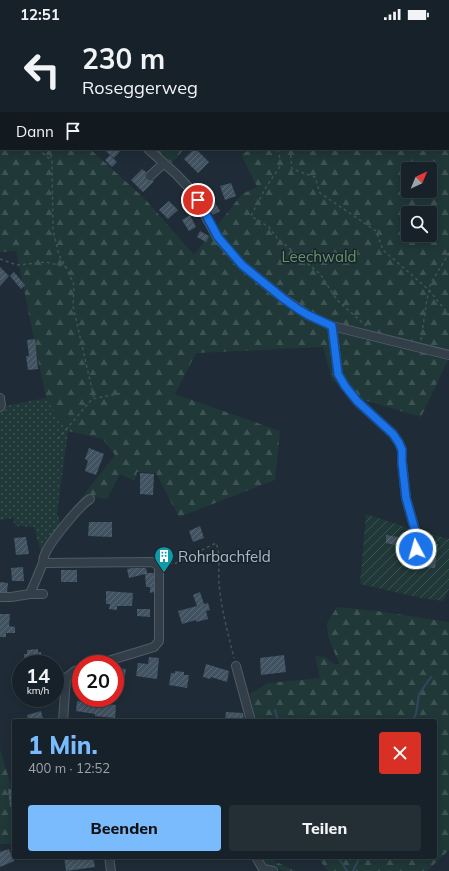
<!DOCTYPE html>
<html lang="de">
<meta charset="utf-8">
<style>
body{margin:0;font-family:Mulish,sans-serif;background:#242e35;color:#f1f3f6;height:100vh;display:flex;flex-direction:column;font-size:15px;white-space:nowrap}
*{box-sizing:border-box;margin:0}
p{font-size:13px;color:#9ea3a8}
.icon{flex:none;width:22px;height:22px;fill:none;stroke:currentColor;stroke-width:2;stroke-linecap:round;stroke-linejoin:round}
.map{position:relative;flex:1;overflow:hidden}
.side{position:absolute;left:12px;top:691px;width:425px;height:140px;display:flex;flex-direction:column;background:#172129;border-radius:4px;box-shadow:0 2px 10px #0003,0 0 0 1px #363e46}
.side>*{flex:none}
.hud{position:absolute;left:0px;top:0px;width:449px;height:122px;box-shadow:0 2px 10px #0003,0 0 0 1px #363e46;background:#172129;color:#f1f3f6;overflow:hidden}
.needle{width:26px;rotate:44deg}
.buttons{position:absolute;left:401px;top:134px;display:grid;gap:8px}
.buttons a{display:grid;place-items:center;width:36px;height:36px;border-radius:4px;background:#172129;box-shadow:0 2px 10px #0003,0 0 0 1px #363e46;font-size:20px}
.speed{position:absolute;left:12px;top:627px;display:flex;gap:8px;font-size:20px;font-weight:700;text-align:center}
.speed>*{display:grid;place-content:center;width:52px;height:52px;border-radius:50%;background:#172129;box-shadow:0 2px 10px #0003,0 0 0 1px #363e46;line-height:1}
.speed small{font-size:10px;font-weight:400}
.speed .limit{border:6px solid #d22;background:#fff;color:#111}
.pin{position:absolute;display:grid;place-items:center;width:34px;height:34px;color:#fff;margin:-17px;border:2px solid #fff;border-radius:50%;box-shadow:0 1px 4px #0007}
.me{position:absolute;width:44px;margin:-22px;rotate:354deg;stroke-linejoin:round;filter:drop-shadow(0 0 3px #0008)}
.turn{display:flex;align-items:center;gap:14px;height:84px;padding:0 16px;font-size:18px}
.turn .icon{width:52px;height:52px;stroke-width:2.5}
.turn b{display:block;font-size:28px;line-height:34px}
.then{display:flex;align-items:center;height:38px;padding:0 16px;background:#0003;gap:8px;font-size:15px}
.round{display:grid;place-items:center;flex:none;width:42px;height:42px;border-radius:4px;background:#242e35}
.overview{display:flex;align-items:center;justify-content:space-between;height:68px;padding:0 16px}
h1{font-size:24px;font-weight:800;line-height:30px;color:#79bbfd}
.button{display:flex;gap:8px;margin-top:auto;padding:8px 16px}
.button a{flex:1;height:46px;border-radius:4px;background:#79bbfd;color:#111;font-size:16px;font-weight:800;line-height:46px;text-align:center}
.button a+a{background:#242e35;color:#f1f3f6}
.status{display:flex;justify-content:space-between;align-items:center;height:28px;padding:0 20px;background:#172129;direction:ltr}
.status svg{height:11px;fill:currentColor}
.map>svg:first-child{display:block}
</style>
<div class="status"><b>12:51</b><svg viewBox="0 0 49 12"><path d="M0 12V9h3v3zM5 12V6h3v6zM10 12V3h3v9zM15 12V0h3v12zM26 1h20v11H26zM47 4h2v5h-2z"/></svg></div>
<div class="map">
<svg width="449" height="843" viewBox="0 0 449 843">
<defs>
<pattern id="grass-dots" width="8" height="8" patternUnits="userSpaceOnUse"><rect width="8" height="8" fill="#203838"/><path d="M2 2h.1M6 6h.1" fill="none" stroke="#3e5353" stroke-width="1.8" stroke-linecap="round"/></pattern>
<pattern id="forest-firs" width="22" height="20" patternUnits="userSpaceOnUse"><rect width="22" height="20" fill="#203838"/><path d="M5 1l3.5 6h-7zM16 11l3.5 6h-7z" fill="#3e5353"/></pattern>
<pattern id="garden-furrows" width="10" height="10" patternUnits="userSpaceOnUse"><rect width="10" height="10" fill="#203838"/><path d="M-1 1l2-2M0 10L10 0M9 11l2-2" fill="none" stroke="#3e5353"/></pattern>
<pattern id="building-hatch" width="6" height="6" patternUnits="userSpaceOnUse"><rect width="6" height="6" fill="#415260"/><path d="M-1 1l2-2M0 6l6-6M5 7l2-2" fill="none" stroke="#5a6975"/></pattern>
</defs>
<rect width="100%" height="100%" fill="#1f2c37"/>
<path fill="url(#grass-dots)" d="M46 370 68 403 57 485 61 497 41 525 34 499 15 498 13 490 0 492V379Z"/>
<path fill="url(#forest-firs)" fill-rule="evenodd" d="M0 0H46L1 1V121H90L145 171 194 227 242 166 257 159 241 126 253 121H448V1L228 0H449V330L421 389 360 371 332 352 323 319 196 325 175 366 280 403 275 452 179 489 156 445 137 444 135 453 120 446 107 471 90 468 81 477 79 473 115 427 103 411 68 403 46 370 16 223 0 224ZM408 141H430V163H408ZM408 185H430V207H408Z
M155 121H184L172 135Z
M337 579 377 583 449 594V822L427 843H328L317 829H435V693H255L250 666 268 655 320 650 315 628 325 629 334 636H339L328 608 327 595Z
M0 722 14 766V816H0Z
M261 829H270L272 832 296 843H284L266 837Z"/>
<path fill="url(#garden-furrows)" d="M366 486 415 502 449 511V561L443 573 421 570 360 556Z"/>
<g fill="none" stroke-linecap="round" stroke-linejoin="round">
<path stroke="#2f485e" stroke-width="2" d="M275 682 278 693
M412 693 416 686 419 666 431 649
M338 829 347 843
M353 843 360 829"/>
</g>
<path fill="url(#building-hatch)" d="M103 121H122L114 130Z
M194 121H196L209 134 198 145 184 131Z
M110 127 117 134 112 139 105 132Z
M142 141 146 144 145 149 146 152 154 153 143 164 131 152Z
M231 155 236 168 225 172 220 158Z
M186 170 191 176 186 180 181 175Z
M169 173 178 182 168 191 159 182Z
M215 175 220 183 213 187 208 180Z
M190 187 196 199 189 203 182 192Z
M200 203 209 208 206 214 197 209Z
M0 239 9 248 0 258Z
M14 244 25 257 21 261 10 248Z
M35 311 38 341 28 342 26 328H29L27 312Z
M89 420 104 426 96 447 85 443 88 433 85 431Z
M140 445 154 446 153 467 140 466Z
M89 494H112V509L88 508Z
M200 498 204 510 193 514 189 503Z
M386 507 410 511V520L386 515Z
M26 509 29 526 16 527 14 510Z
M421 513 438 516 435 540 425 539 428 522H421Z
M23 539 24 553H12L11 540Z
M133 540H146L147 545H154V564L150 565V559H146L145 546 129 550 127 541Z
M61 542H77V554H61Z
M0 554 8 555 7 564H0Z
M106 563 133 565 132 578H117V582L109 581 110 576H106Z
M200 564 204 576 208 575 210 582 206 583 208 591 196 594V592L182 596 178 583 197 578 193 567Z
M137 581H150V589L137 588Z
M0 586H10L9 598 15 599V605H6V609H0Z
M38 621V624H41L42 636H25L24 626H27V622Z
M284 627 286 644 261 647 260 630Z
M149 629 159 630 157 651 136 648 138 635 148 636Z
M206 636 229 643 227 654 211 649 210 651 203 649Z
M115 640 126 641 124 654 115 653Z
M175 643 184 644V647H189L187 660 169 657 171 645H175Z
M77 673 116 677 115 690 95 688V686L76 683Z
M41 683 43 691 39 692 40 693H28L27 687Z
M226 684 243 685 244 693H225Z
M8 761H14V779H10Z
M9 821 14 833 0 839V824Z
M64 829H93L95 839 66 843Z"/>
<g fill="none" stroke-linecap="round" stroke-linejoin="round">
<g stroke="#505b66" stroke-width="10">
<path id="minor" d="M88 0V1
M147 0V1
M25 1 26 0
M41 1V0
M0 25 1 24
M0 110 1 107
M148 121 176 146 191 162 217 209 242 237 284 271 308 287 332 298 449 327
M150 148 164 135
M332 298 338 346 345 358 357 373 393 406 399 415 402 422V434L406 470 415 502 416 521
M0 370 1 377 0 379
M43 535C43 532 44 528 45 526 50 514 79 478 90 471
M30 566 43 535 152 534 159 538V613L154 619 98 636
M0 569H11L30 566H43
M236 638 251 693
M63 693 66 650 75 643 81 641
M109 829 111 843
M256 829 263 841 273 843"/>
</g>
<path stroke="#3e5555" stroke-width="1.5" stroke-dasharray="3 3" stroke-linecap="butt" d="M285 0 286 1
M421 0V1
M0 3 1 4
M0 5H1
M448 36 449 37
M38 121 52 133
M49 121 52 133 53 202 59 227 66 239 74 257 73 278 94 370
M278 121 281 137 266 159 251 188 269 199 277 210 320 246 337 272 366 298
M290 121 292 141 315 149 320 165 376 203 383 222 429 262 449 287
M0 231 17 237 46 234 66 239
M421 312 427 271 431 255 449 225
M58 411 92 371 122 365
M169 535 174 536 216 515C221 527 218 542 219 555 221 581 228 605 234 630"/>
<use href="#minor" stroke="#323e48" stroke-width="8"/>
</g>
<g fill="none" stroke-linecap="round" stroke-linejoin="round">
<g stroke="#114b97" stroke-width="10">
<path id="route" d="M198 172 218 209 242 237 284 271 298 281 308 287 332 298 338 346 345 358 357 373 393 406 399 415 402 422V434L406 470 415 502 416 521"/>
</g>
<use href="#route" stroke="#1a73e8" stroke-width="7"/>
</g>
<defs>
<g id="building-pin" transform="scale(1)"><path d="M0 17L-7.5 6A9.5 9.5 0 1 1 7.5 6Z" fill="#0f9aa8" stroke="#18232c"/><path d="M-4-6H4V6H1V3H-1V6H-4ZM-2.5-4.3h1.7v1.8h-1.7ZM.8-4.3h1.7v1.8H.8ZM-2.5-1h1.7V.8h-1.7ZM.8-1h1.7V.8H.8Z" fill="#fff"/></g>
</defs>
<g fill-rule="evenodd">
<use href="#building-pin" x="164" y="528"/>
</g>
<g text-anchor="middle" dominant-baseline="central" stroke-width="3" stroke-linejoin="round" paint-order="stroke">
<g font-size="15" fill="#639669" stroke="#18232c">
<text x="319" y="228">Leechwald</text>
</g>
<g font-size="15" fill="#acb8c5" stroke="#18232c" text-anchor="start">
<text x="178" y="528">Rohrbachfeld</text>
</g>
</g>
</svg>
<div class="buttons">
<a><svg class="needle" viewBox="-14 -14 28 28"><path d="M0-13l5 13h-10z" fill="#e53935"/><path d="M0 13l5-13h-10z" fill="#9ea3a8"/></svg></a>
<a><svg class="icon" aria-label="search" viewBox="0 0 24 24"><circle cx="10" cy="10" r="6"/><path d="M15 15l6 6"/></svg></a>
</div>
<div class="speed"><div>14<small>km/h</small></div><div class="limit">20</div></div>
<div class="pin" style="left:198px;top:172px;background:#d93025"><svg class="icon" aria-label="arrive" viewBox="0 0 24 24"><path d="M6 21V4h12l-3 4 3 4H6"/></svg></div>
<svg class="me" style="left:416px;top:521px" viewBox="-20 -20 40 40"><circle r="17" fill="#1a73e8" stroke="#fff" stroke-width="3"/><path d="M0-11L8 9 0 5-8 9z" fill="#fff"/></svg>
<div class="hud">
<div class="turn"><svg class="icon" aria-label="left" viewBox="0 0 24 24"><path d="M17 20v-9H6M10 6l-5 5 5 5"/></svg><div><b>230 m</b>Roseggerweg</div></div>
<div class="then">Dann<svg class="icon" aria-label="arrive" viewBox="0 0 24 24"><path d="M6 21V4h12l-3 4 3 4H6"/></svg></div>
</div>
<section class="side">
<div class="overview"><div><h1>1 Min.</h1><p>400 m · 12:52</p></div><a class="round" style="background:#d93025;color:#fff"><svg class="icon" aria-label="close" viewBox="0 0 24 24"><path d="M6 6l12 12M18 6L6 18"/></svg></a></div>
<div class="button"><a>Beenden</a><a>Teilen</a></div>
</section>
</div>
